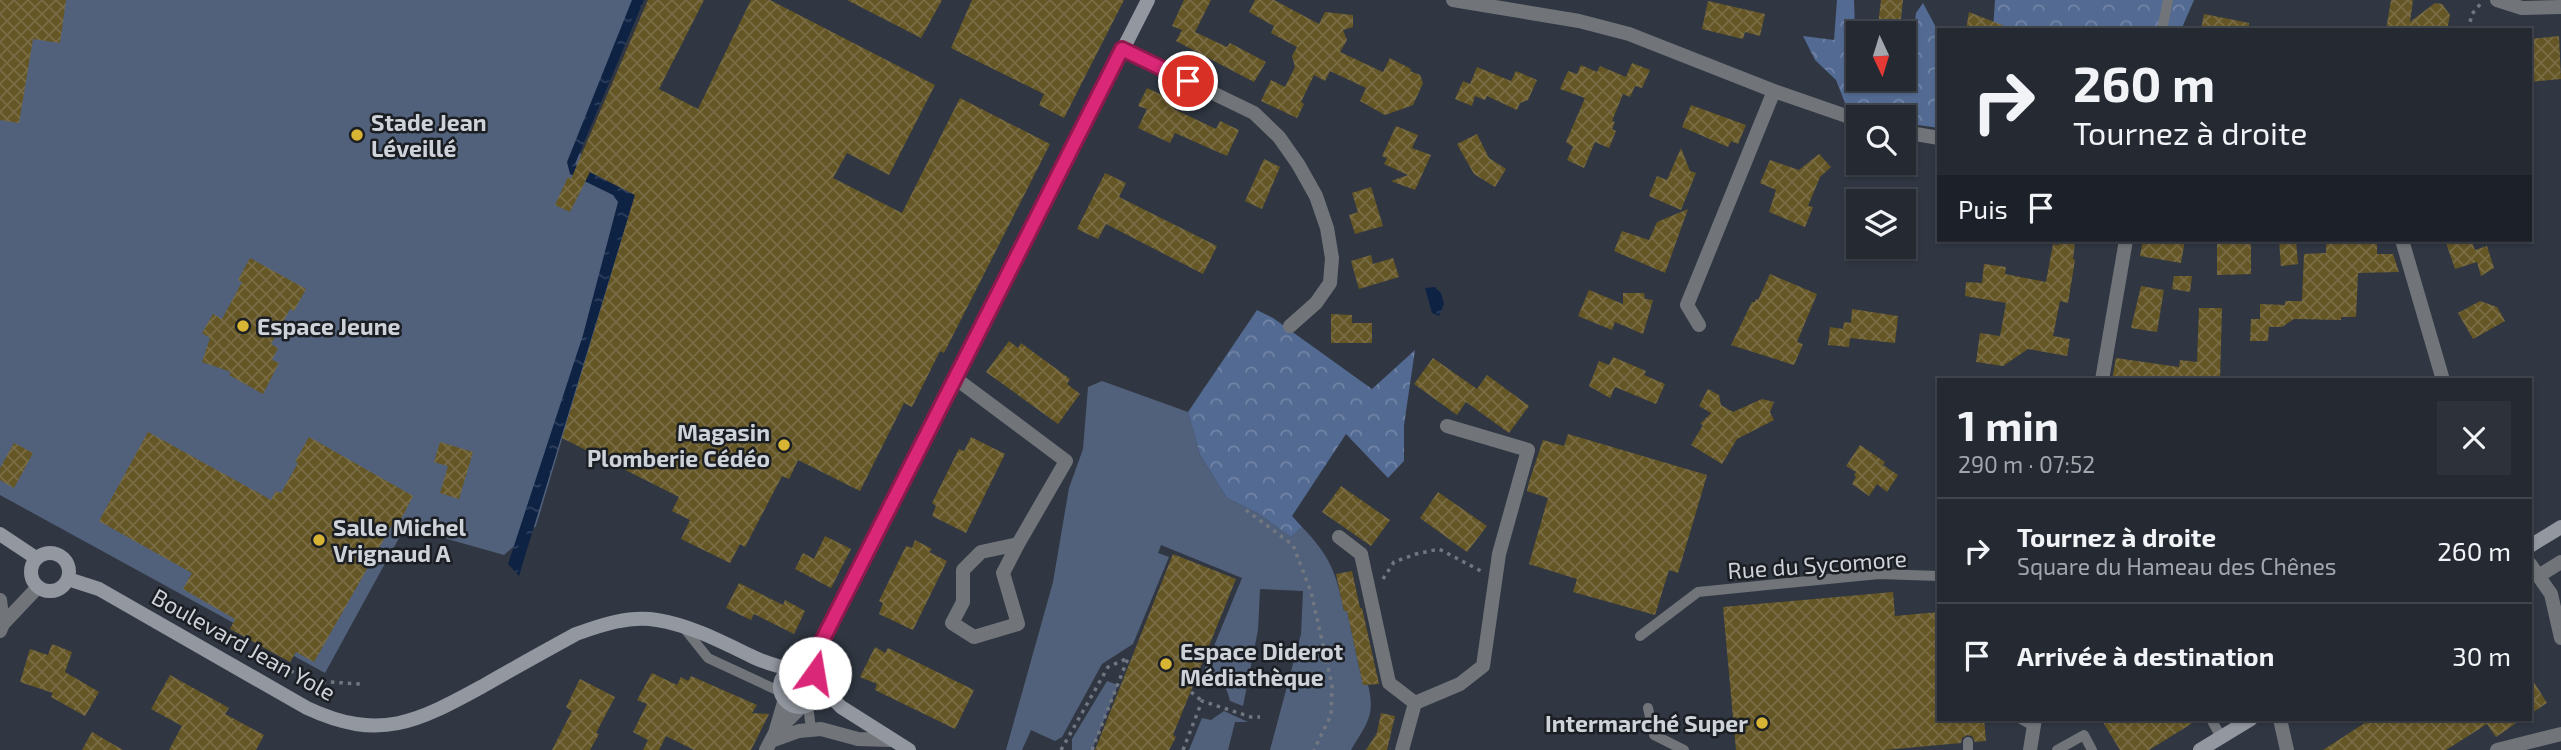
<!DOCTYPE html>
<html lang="fr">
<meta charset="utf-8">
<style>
body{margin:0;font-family:"Exo 2",sans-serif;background:#2c313a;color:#f1f3f6;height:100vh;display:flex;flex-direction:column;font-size:26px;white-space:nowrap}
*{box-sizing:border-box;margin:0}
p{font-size:23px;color:#a3a6ac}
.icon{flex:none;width:38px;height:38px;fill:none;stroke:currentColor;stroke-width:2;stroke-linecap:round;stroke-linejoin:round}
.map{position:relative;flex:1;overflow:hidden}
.drawer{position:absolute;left:1937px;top:378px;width:595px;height:343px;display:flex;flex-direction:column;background:#242932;border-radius:0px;box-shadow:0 2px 5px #0004,0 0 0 2px #41454d}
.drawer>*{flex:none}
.guide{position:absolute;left:1937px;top:28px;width:595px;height:214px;border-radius:0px;box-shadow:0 2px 5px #0004,0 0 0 2px #41454d;background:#242932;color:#f1f3f6;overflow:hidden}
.needle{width:46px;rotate:176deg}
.fabs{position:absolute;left:1846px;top:21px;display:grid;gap:14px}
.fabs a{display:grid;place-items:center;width:70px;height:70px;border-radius:0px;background:#242932;box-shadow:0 2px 5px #0004,0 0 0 2px #41454d;font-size:35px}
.pin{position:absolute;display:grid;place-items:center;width:60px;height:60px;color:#fff;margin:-30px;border:4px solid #fff;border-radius:50%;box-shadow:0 2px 7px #0007}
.me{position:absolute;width:77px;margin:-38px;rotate:13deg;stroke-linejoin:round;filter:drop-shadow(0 0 5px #0008)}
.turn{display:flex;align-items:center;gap:24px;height:147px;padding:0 21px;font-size:32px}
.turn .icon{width:91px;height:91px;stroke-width:2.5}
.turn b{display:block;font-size:49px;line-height:60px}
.then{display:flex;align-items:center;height:66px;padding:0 21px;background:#0003;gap:14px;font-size:26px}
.round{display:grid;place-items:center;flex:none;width:74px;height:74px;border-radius:0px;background:#2c313a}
.head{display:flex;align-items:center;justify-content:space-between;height:119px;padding:0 21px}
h1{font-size:42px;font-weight:700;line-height:52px}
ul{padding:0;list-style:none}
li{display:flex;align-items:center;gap:21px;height:105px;padding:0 21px;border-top:2px solid #41454d}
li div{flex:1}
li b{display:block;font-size:26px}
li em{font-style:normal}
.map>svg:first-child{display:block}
</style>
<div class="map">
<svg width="2561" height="750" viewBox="0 0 2561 750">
<defs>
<pattern id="forest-crowns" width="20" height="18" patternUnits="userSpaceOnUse" patternTransform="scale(1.75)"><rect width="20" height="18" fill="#536a92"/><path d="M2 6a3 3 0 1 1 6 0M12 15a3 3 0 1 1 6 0" fill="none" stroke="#7285a6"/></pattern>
<pattern id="water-ripples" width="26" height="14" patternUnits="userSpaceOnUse" patternTransform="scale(1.75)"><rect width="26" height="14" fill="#0e2244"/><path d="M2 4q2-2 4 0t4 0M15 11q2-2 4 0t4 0" fill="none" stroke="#30415e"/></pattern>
<pattern id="building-cross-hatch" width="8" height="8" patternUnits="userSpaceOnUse" patternTransform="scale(1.75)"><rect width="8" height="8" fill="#655626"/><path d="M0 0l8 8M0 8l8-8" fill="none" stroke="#7a6d45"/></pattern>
</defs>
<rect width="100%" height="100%" fill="#303742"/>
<path fill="#52617b" d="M0 0H640L573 148 635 195 536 526 504 555 405 527 325 673 0 495Z
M1102 381 1188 412 1200 455 1227 498 1259 514 1291 537 1302 527C1330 556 1336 572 1344 611H1347L1363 685H1368C1376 716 1366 724 1351 750H1270L1301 634 1303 591 1260 589 1258 630 1243 706 1230 701C1226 683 1219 677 1200 680L1242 578 1161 545 1158 553 1169 557 1133 644 1102 664 1062 737 1055 741 1031 730 1022 750H1006L1053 582 1069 488 1083 449 1088 387Z
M1107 681 1118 685 1092 750H1072V739Z
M1224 711 1248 722H1235L1228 750H1189L1202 718 1211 720Z"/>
<path fill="url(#forest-crowns)" d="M1837 0H1854L1855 30 1862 33H1858V79H1904V50L1912 53 1916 13 1923 3 1939 33V128L1904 123V117H1887L1845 103 1836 80 1815 60 1803 36 1834 40Z
M1995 0H2194L2181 30H1993Z
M1257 310 1273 318 1372 389 1415 350 1404 425V461L1388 478 1346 434 1292 516 1302 527 1291 537 1259 514 1227 498 1200 455 1188 412Z"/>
<path fill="url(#water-ripples)" d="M632 0H644L575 164 635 195 519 576 508 564 583 335 618 202 613 195 570 174 567 162Z
M1435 287 1441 293 1444 304 1439 316 1432 313 1425 288Z"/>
<path fill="url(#building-cross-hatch)" d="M0 0H66L60 43 33 39 19 123 0 120Z
M648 0H704L659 89 698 109 751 0H770L935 85 889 175 847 153 833 178 902 213 960 98 1050 144 944 353 940 351 912 407 904 403 860 491 798 460 789 479 782 476 745 547 740 544 730 563 681 539 690 520 672 511 679 497 562 438 635 195 590 172 570 212 555 205 568 177 571 179Z
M847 0H942L921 38Z
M972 0H1124L1064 118 1039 105 1044 94 951 48Z
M1184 0H1211L1195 32 1227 47 1230 43 1266 62 1254 82 1176 41 1182 30 1172 26Z
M1255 0H1274L1319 24 1325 12 1353 15V27L1343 30 1347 40 1340 52 1383 72 1390 58 1411 69 1410 71 1420 75 1423 83 1413 105 1385 115 1360 101 1366 88 1330 71 1325 81 1314 75 1301 102 1304 104 1297 118 1261 101 1271 80 1285 87 1295 67 1292 56 1297 47 1271 33 1274 26 1249 12Z
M1881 0H1903L1900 27 1878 25Z
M2391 0H2413L2410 22 2435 3 2442 4 2450 15 2447 30H2386Z
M1708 1 1765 14 1760 36 1745 32 1743 39 1702 29Z
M1969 12 2012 29V30H1966Z
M2204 14 2249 23V30H2201Z
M2559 36 2561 79 2530 82V39Z
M1632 63 1650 70 1642 88 1635 86 1630 97 1623 94 1612 121 1615 122 1612 129 1616 131 1609 148 1595 142 1584 168 1567 160 1573 147 1566 142 1585 98 1560 89 1568 71 1577 74 1581 65 1597 72 1600 66 1626 77Z
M1477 67 1511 81 1516 71 1537 80 1528 100 1520 103 1517 110 1487 96 1485 100 1475 96 1472 106 1455 99 1463 81 1470 84Z
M1147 88 1177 102 1174 109 1216 129 1220 121 1239 130 1227 156 1175 133 1170 143 1138 128 1147 109 1138 106Z
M1691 105 1746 125 1738 144 1731 141 1728 147 1682 127Z
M1396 126 1418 135 1412 148 1431 155 1415 190 1391 181 1408 175 1384 164 1387 158 1382 156Z
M1477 134 1489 158 1506 169 1495 187 1474 174 1457 144Z
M1681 148 1690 171 1696 173 1681 210 1649 196 1657 176 1667 180Z
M1819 154 1831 167 1820 177 1808 206 1813 207 1805 227 1769 212 1776 190 1760 183 1770 160 1799 170Z
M1264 159 1280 167 1262 209 1245 201Z
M1105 173 1126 183 1119 197 1217 246 1203 274 1106 224 1098 239 1077 229Z
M1371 187 1383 226 1355 234 1349 215 1358 212 1352 193Z
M1688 209 1665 273 1614 251 1622 231 1649 240 1657 222Z
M2064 240 2075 242 2073 259 2075 260 2068 303 2060 301 2053 336 2070 339 2067 356 2028 349 2003 366 1976 362 1980 333 2000 336 2006 303 1965 296 1966 282 1982 283 1984 264 2006 267 2005 274 2046 282 2053 244 2058 245Z
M2143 240H2185L2181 263 2140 256Z
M2279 240H2296L2298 264 2281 266Z
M2326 240H2377V254H2393L2399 272 2358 273 2356 317H2341V320L2294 319 2282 327H2269L2268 341H2250L2251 319H2260V304L2285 305V301H2302L2304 254 2326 253Z
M2445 240H2471L2475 250 2487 246 2494 268 2481 276 2477 262 2455 269Z
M2217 241H2251V274L2217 275Z
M1371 255 1373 264 1393 258 1399 277 1359 289 1351 261Z
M250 258 306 289 294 311 290 309 271 344 278 348 272 360 279 363 263 394 229 375 231 372 202 362 210 338 202 333 213 314 222 319 242 282 238 280Z
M1770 274 1817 294 1797 342 1803 344 1794 365 1731 345 1752 302H1755L1756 299 1758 300Z
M2174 276H2192L2190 292 2172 289Z
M2141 286 2164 290 2157 332 2131 328Z
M1589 290 1623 304V293H1644L1645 299 1653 300 1643 334 1615 322 1612 330 1578 316Z
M2480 301 2497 307 2505 321 2473 339 2458 313Z
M2199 308H2222L2220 380H2112L2116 358 2179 367 2180 360 2197 362Z
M1852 309 1898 316 1895 343 1850 338 1849 347 1828 345 1830 327 1843 329 1844 322 1851 323Z
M1331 314 1352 315V323H1372V343H1331Z
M1009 341 1018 348 1021 343 1070 379 1067 384 1080 394 1058 424 986 372Z
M1613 357 1646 371 1644 375 1665 384 1656 404 1615 387 1610 398 1589 386 1599 361 1609 365Z
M1433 358 1477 389 1487 375 1529 406 1509 433 1466 402 1457 415 1414 384Z
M1708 389 1719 395 1721 405 1733 412 1762 399 1774 402 1770 412 1774 420 1737 439 1722 464 1691 445 1703 425 1700 424 1711 413 1699 406Z
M148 432 271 500 276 491 281 493 298 463 295 462 309 437 413 496 400 521 396 518 314 662 296 652 290 662 230 629 235 619 183 589 192 573 99 521Z
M1568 434 1707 475 1678 573 1669 570 1655 615 1573 592 1577 579 1529 564 1548 498 1527 491 1529 482 1543 440 1564 446Z
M971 437 1005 454 966 533 932 516 936 506 932 503 959 449 964 451Z
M440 442 473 452 459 499 440 493 448 466 434 462Z
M14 443 33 453 14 488 0 480V468Z
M1860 445 1885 462 1883 465 1898 475 1887 492 1877 484 1869 496 1852 484 1856 477 1854 475 1856 472 1846 466Z
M1341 486 1390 520 1371 546 1322 512Z
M1438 492 1487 526 1467 552 1420 518Z
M825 536 851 549 831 588 795 569 803 553 814 559Z
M915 540 932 549 929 552 947 561 913 630 879 614 883 603 879 601 906 546 912 548Z
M1173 554 1236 579 1173 735 1176 737 1169 750H1095Z
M1352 571 1360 608H1362L1379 684 1363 685 1347 611H1344L1336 574Z
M739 583 783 605 785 600 805 611 794 634 754 614 751 620 726 608Z
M1893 592 1895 616 1939 612V719H1984L1986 741 1975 742 1972 736 1967 735 1962 738 1961 743 1884 750H1736L1723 607Z
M52 644 72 652 65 672 99 692 85 716 51 697 53 693 20 682 30 649 48 655Z
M875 647 885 653 888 648 974 690 955 729 875 690 877 684 860 677Z
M652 673 677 685 681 677 688 681 691 676 757 705 752 713 769 714 751 750H694L666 736 659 750H643L648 740 633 732 647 704 637 700Z
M170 675 229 708 225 714 264 735 256 750H169L182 726 151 709Z
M2530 676 2547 703 2530 714Z
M580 679 615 697 596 733 599 734 590 750H552L572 711 566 707Z
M1381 713 1395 716 1387 750H1366L1377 733Z
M2101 719H2199L2149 750H2120Z
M2371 719H2522L2496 737 2487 724 2446 750H2323Z
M92 732 123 750H82Z"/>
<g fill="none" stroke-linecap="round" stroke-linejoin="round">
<path stroke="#717780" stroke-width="3.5" stroke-dasharray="3.5 5" stroke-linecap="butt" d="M2468 30 2472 14 2482 2
M1246 510 1293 545 1311 592 1332 685 1331 715 1314 750
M1383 579 1394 562 1416 554 1439 549 1481 571
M254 659 256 655 313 681 361 684
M1191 692 1202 701
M1061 750 1108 667 1128 658 1092 750
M1183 750 1202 701 1251 717H1260"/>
<path stroke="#71757a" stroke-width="10" d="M2162 30 2168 0
M684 628 708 658 781 692
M1640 636 1698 592 1879 574 1939 576
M808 705 811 729
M1648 708 1654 735 1684 750
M2021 719 2034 726
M2211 719 2221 737
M1968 742V750
M2057 750 2084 735 2092 750"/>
<path stroke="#71757a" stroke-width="14" d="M1453 0 1579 21 1629 34 1774 91 1858 120
M2497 0 2522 8 2561 7
M1122 49 1254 113 1279 137 1298 164 1316 196 1327 228 1332 258 1330 283 1316 303 1290 326
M1904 132 1939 138
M2402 240 2443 380
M1699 325 1687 305 1774 91
M955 378 1066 461 1018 544 981 552 963 570V602L952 623 974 637 1018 624 1003 573 1018 544
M2102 380 2126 240
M1339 537 1361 554 1389 683 1415 703
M2530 564 2551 594 2561 638
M2540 575 2561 562
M0 600 3 624
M0 631 3 624 38 587
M2280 719 2287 750
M776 732 802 706
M771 741 799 731 821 729 858 739 892 740
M766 750 775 733 785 699
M1402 750 1415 703 1460 684 1483 666 1499 554 1528 450 1447 426
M2030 750 2035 719
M2497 750 2561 734"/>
<path stroke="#9297a0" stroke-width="14" d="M0 534 36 558
M2530 546 2561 527
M31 572a19 19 0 1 1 38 0a19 19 0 1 1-38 0Z
M68 579 99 589 307 708C380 742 417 722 483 686 514 668 545 651 576 634 601 625 630 615 657 620 689 625 720 641 749 655 762 662 776 665 790 670
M780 687a20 20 0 1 1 40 0a20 20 0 1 1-40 0Z
M815 673 822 641 1148 0
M820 685 841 707 909 750
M2200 750 2251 719"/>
</g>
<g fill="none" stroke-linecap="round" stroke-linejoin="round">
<g stroke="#8e194d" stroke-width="18">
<path id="route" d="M815 673 822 641 1122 49 1188 81"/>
</g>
<use href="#route" stroke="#db2777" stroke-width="12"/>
</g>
<g fill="#d8b434" stroke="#1b1e23" stroke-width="2.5">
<circle cx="357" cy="135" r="7"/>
<circle cx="243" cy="326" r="7"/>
<circle cx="784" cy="445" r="7"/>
<circle cx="319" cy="540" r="7"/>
<circle cx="1166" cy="664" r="7"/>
<circle cx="1762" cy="723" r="7"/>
</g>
<g text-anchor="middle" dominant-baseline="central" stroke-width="5" stroke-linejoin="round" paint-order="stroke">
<g font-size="23" font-weight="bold" fill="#ced2d9" stroke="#1b1e23" text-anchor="start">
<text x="371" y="122">Stade Jean<tspan x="371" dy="26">Léveillé</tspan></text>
<text x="257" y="326">Espace Jeune</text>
<text x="770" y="432" text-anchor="end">Magasin<tspan x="770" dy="26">Plomberie Cédéo</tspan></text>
<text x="333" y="527">Salle Michel<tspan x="333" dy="26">Vrignaud A</tspan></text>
<text x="1180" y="651">Espace Diderot<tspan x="1180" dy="26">Médiathèque</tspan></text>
<text x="1748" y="723" text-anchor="end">Intermarché Super</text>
</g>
<g font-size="23" fill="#ced2d9" stroke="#1b1e23">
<text transform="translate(1817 564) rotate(-4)">Rue du Sycomore</text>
<text transform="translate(244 644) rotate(29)">Boulevard Jean Yole</text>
</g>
</g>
</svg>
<div class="fabs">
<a><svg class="needle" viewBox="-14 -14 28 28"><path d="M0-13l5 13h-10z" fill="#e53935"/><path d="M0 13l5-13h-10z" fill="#a3a6ac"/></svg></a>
<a><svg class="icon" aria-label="search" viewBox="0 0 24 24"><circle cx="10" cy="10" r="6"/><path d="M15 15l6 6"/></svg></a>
<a><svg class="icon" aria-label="layers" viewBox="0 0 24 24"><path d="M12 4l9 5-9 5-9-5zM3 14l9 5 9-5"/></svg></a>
</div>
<div class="pin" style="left:1188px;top:81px;background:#d93025"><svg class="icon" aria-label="arrive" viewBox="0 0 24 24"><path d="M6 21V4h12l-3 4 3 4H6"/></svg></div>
<svg class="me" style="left:815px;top:673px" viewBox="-20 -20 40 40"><circle r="19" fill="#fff"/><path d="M0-13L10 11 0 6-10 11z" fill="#db2777"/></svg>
<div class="guide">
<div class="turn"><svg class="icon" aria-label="right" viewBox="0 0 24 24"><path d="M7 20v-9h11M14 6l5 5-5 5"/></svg><div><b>260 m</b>Tournez à droite</div></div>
<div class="then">Puis<svg class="icon" aria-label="arrive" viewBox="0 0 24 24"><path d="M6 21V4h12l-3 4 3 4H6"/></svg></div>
</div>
<section class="drawer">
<div class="head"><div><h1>1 min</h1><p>290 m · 07:52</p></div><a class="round"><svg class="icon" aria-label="close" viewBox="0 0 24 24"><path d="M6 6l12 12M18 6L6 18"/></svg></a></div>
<ul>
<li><svg class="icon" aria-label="right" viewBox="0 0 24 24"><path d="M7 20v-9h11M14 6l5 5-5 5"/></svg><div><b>Tournez à droite</b><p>Square du Hameau des Chênes</p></div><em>260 m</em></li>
<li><svg class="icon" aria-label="arrive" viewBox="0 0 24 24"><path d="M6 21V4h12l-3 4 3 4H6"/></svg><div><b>Arrivée à destination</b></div><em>30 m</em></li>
</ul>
</section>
</div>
